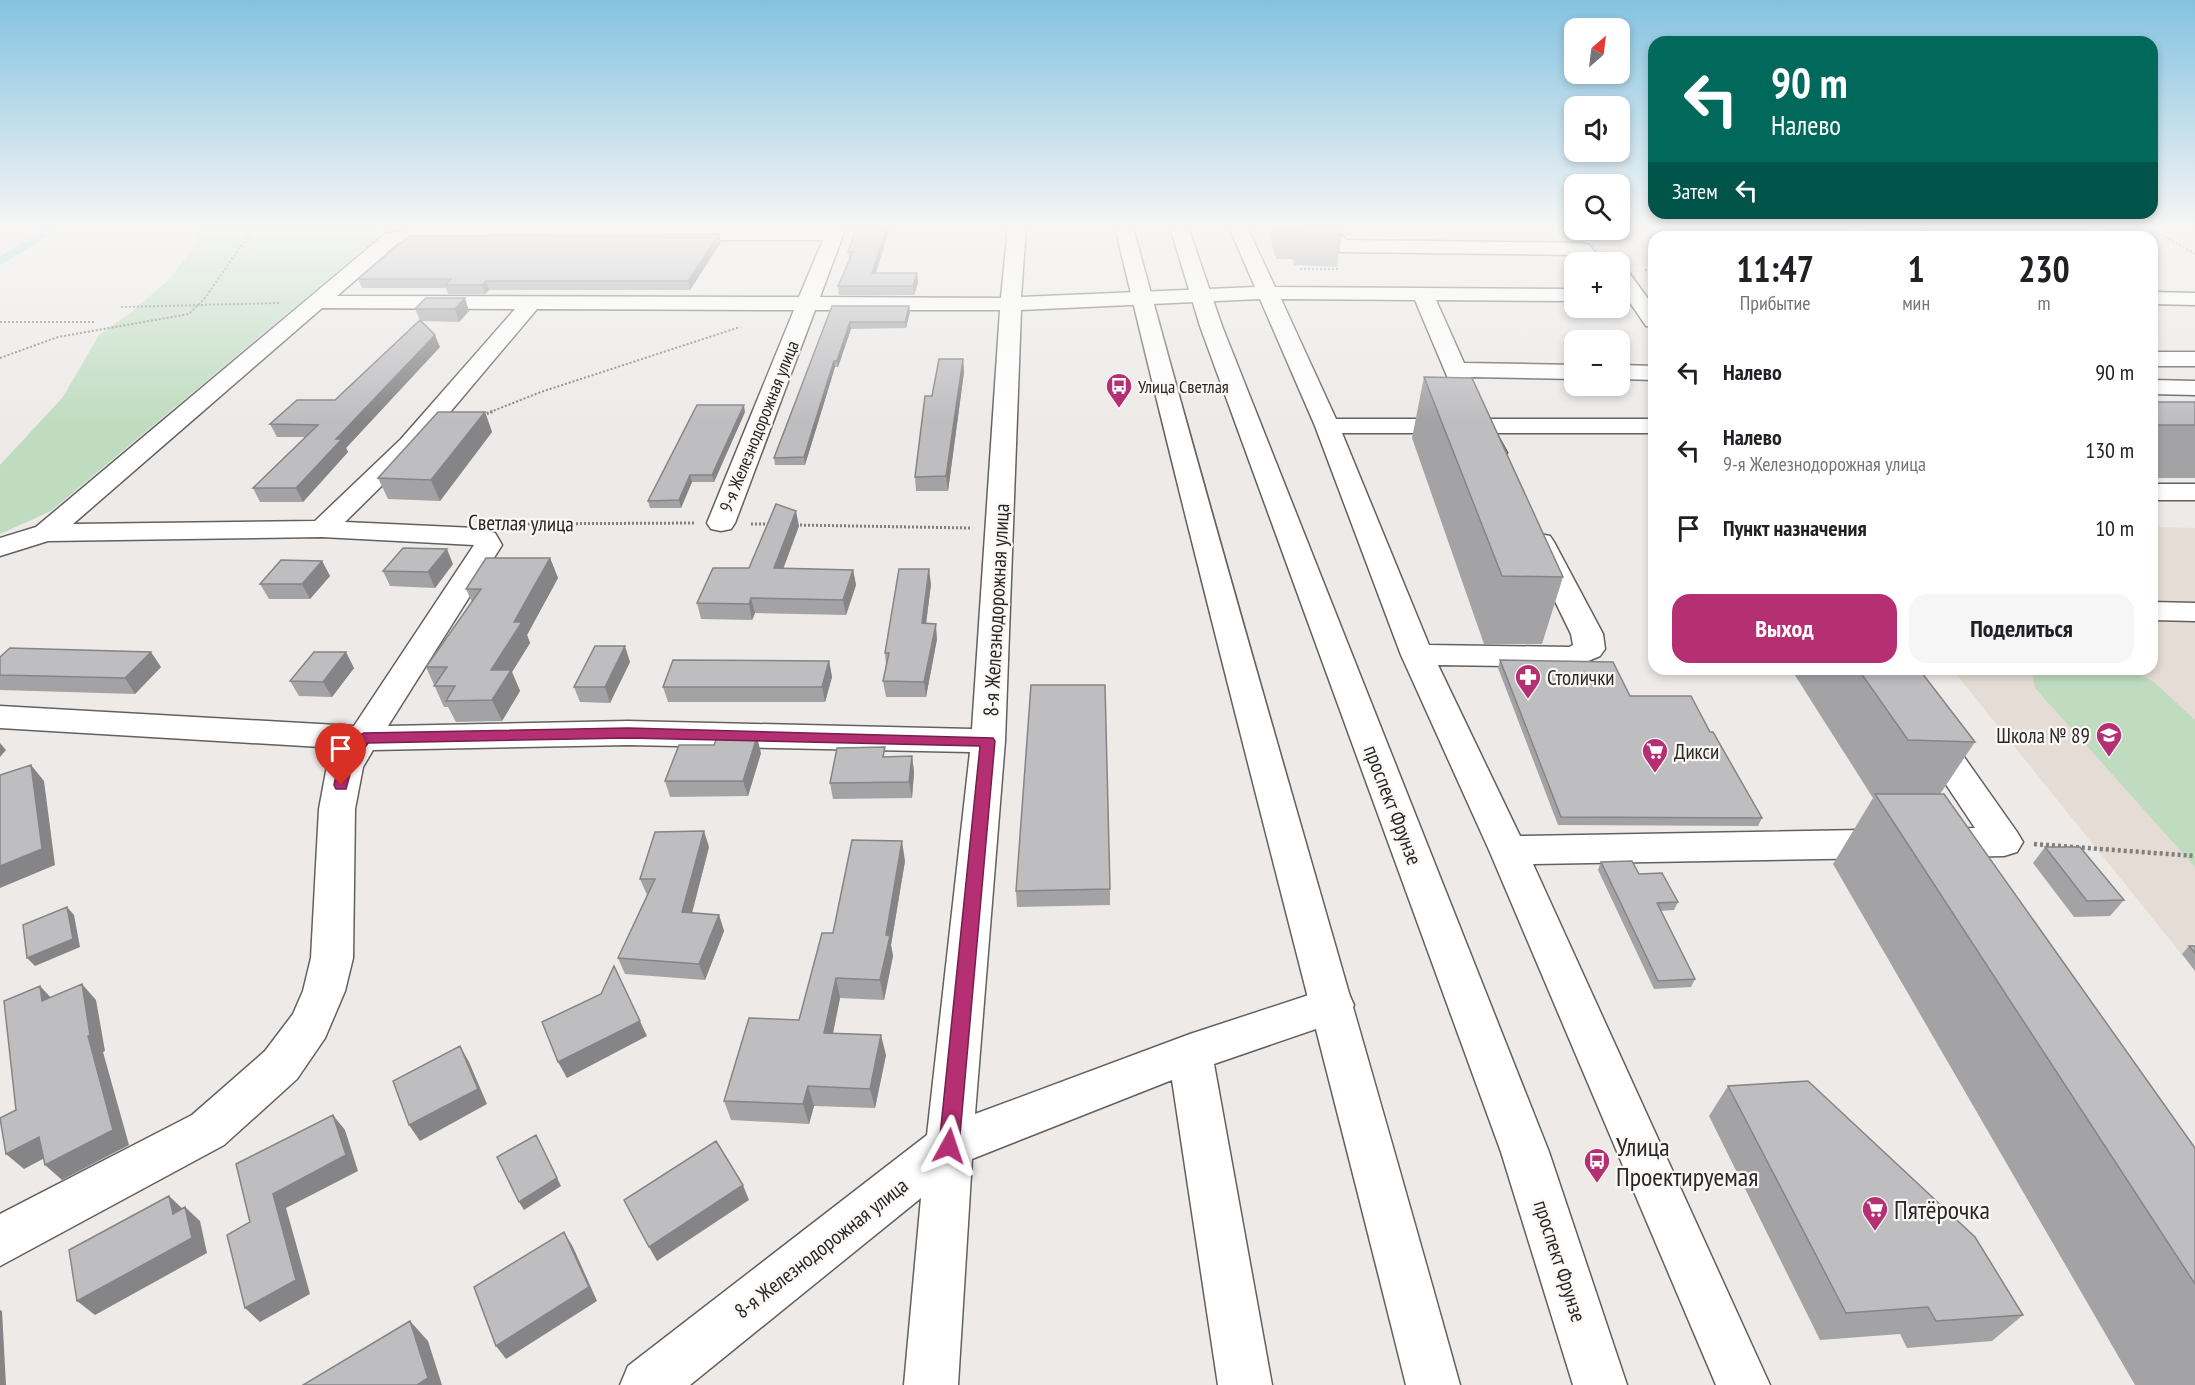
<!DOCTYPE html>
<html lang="ru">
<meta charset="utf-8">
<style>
body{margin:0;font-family:"PT Sans Narrow",sans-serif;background:#f6f6f6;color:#202124;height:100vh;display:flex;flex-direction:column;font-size:22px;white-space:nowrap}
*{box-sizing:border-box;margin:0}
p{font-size:20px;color:#757577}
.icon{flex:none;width:33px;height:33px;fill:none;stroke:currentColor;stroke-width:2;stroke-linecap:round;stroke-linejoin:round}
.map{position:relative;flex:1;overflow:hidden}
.drawer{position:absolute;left:1648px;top:231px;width:510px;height:444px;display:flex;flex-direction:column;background:#fff;border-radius:18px;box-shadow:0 3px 9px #0003}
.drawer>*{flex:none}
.top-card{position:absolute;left:1648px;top:36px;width:510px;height:183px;border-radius:18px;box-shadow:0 3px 9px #0003;background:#00695c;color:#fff;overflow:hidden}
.needle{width:39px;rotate:28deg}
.tools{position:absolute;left:1564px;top:18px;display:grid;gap:12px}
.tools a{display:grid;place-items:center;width:66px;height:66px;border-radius:12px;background:#fff;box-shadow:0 3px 9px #0003;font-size:30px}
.pin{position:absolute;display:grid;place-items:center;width:51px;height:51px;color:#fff;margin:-62px -26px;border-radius:50% 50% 50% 0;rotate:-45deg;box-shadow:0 0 6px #0007}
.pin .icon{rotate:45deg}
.me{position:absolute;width:66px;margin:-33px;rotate:5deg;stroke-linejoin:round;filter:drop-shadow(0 0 4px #0008)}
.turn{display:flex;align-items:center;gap:21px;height:126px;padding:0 24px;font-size:27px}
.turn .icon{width:78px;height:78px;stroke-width:2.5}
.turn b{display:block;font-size:42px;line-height:51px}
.then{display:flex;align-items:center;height:57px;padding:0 24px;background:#0003;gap:12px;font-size:22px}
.eta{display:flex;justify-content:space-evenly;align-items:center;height:102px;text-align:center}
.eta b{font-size:36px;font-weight:700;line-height:42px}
.action{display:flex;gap:12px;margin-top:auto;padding:12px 24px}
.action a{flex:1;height:69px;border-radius:18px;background:#b52f73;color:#fff;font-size:24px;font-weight:700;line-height:69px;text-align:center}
.action a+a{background:#f6f6f6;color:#202124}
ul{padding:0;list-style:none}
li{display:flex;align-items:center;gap:18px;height:78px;padding:0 24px}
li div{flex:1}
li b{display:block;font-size:22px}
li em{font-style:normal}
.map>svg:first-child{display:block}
</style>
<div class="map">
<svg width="2195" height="1385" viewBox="0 0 2195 1385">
<rect width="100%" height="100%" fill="#edeae8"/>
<path fill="#e5ddd5" d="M1620 227H1829L1841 237H1654V266H1620V262H1603L1577 230H1620Z
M2153 527 2195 528V971L1952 669H2152Z"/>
<path fill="#bfdcc0" d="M196 227H385L372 242 51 511 0 534V465L63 397 99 335 129 314 171 278 197 242Z
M2032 669H2129L2154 682 2195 720V867L2035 688Z"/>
<path fill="#8fd6d7" d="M48 227H64L0 265V256Z"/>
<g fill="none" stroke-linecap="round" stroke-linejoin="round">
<g stroke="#63615f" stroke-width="3">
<path id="minor" d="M828 227H846L820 297 1001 298 1008 227H1026L1021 297 1255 287 1229 227H1247L1275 287 1575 289V301L1436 300 1464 363 1575 365V379L1470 377 1489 419H1654V433H1496L1507 453 1503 458 1494 461 1485 458 1471 433H1342L1429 645 1569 647 1573 645 1571 634 1526 542 1530 536 1540 534 1550 536 1554 542 1603 634 1605 649 1600 656 1574 667 1438 665 1520 836 1975 828 1869 669H1902L2017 832 2023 842 2017 852 2004 856 1533 864 1770 1385H1716L1489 850 1401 655 1315 426 1260 299 1021 310 1005 741 975 1114 1190 1034 1333 987 1348 992 1354 1005 1348 1018 1214 1064 1272 1385H1218L1172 1080 972 1159 958 1385H904L921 1198 690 1385H620L628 1366 927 1135 970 752 628 745 373 750 363 767 355 809 353 958 345 991 325 1038 297 1079 224 1145 0 1266V1214L192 1115 265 1051 293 1014 303 991 311 958 319 809 327 766 338 748 0 728V706L354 726 474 545 322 537 48 541 0 556V538L36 527 385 234 417 228ZM417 240H823L799 297 337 296 398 243ZM1281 299 1415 300 1465 419H1336ZM322 308 515 309 401 439 315 521 73 524ZM537 309 794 310 707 523 711 529 721 531 731 529 735 523 815 310H1000L972 729 628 721 388 726 502 545 495 533 475 528 345 522 419 449Z
M1317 227H1336L1346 240 1582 243 1589 245 1603 262H1583L1577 255 1341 252 1334 250Z
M1843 227H1863L1873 237H1853Z
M2081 227H2103L2115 237H2093Z
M1620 268 1627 270 1654 307V327L1646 326 1620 288Z
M2152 292 2195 293V305L2152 304Z
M2152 352H2195V366H2152Z
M1620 365 1654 366V380L1620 379Z
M2152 380 2195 381V395L2152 394Z
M2152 484H2195V500H2152Z
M2152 602 2195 603V621L2152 620Z"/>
</g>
<g stroke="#63615f" stroke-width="3">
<path id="major" d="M1115 227H1133C1237 614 1353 999 1460 1385H1406C1310 999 1207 614 1115 227Z
M1170 227H1188L1222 326 1549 1152 1627 1385H1573L1501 1152 1200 326Z"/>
</g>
<path stroke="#817f7e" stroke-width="2" stroke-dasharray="2 2" stroke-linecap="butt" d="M2148 227 2195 254
M1901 237 1937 227
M1300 269H1338
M1645 270H1654
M121 307 279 303
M0 322H95
M0 358 58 337 189 314 205 298 254 227
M490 412 541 392 740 327"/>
<path stroke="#817f7e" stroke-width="3" stroke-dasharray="2 2" stroke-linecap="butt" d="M483 415 494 411
M508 524 696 523
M751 524H771
M796 525 971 528"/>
<path stroke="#817f7e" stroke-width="4.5" stroke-dasharray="3 3" stroke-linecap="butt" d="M2034 844 2195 856"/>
<use href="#minor" fill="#fff" fill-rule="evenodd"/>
<use href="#major" fill="#fff" fill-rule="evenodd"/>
</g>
<path fill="#a3a3a5" d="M857 227H890L876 273H917L918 283 914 295H839L838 286 849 261 848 252Z
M1272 227H1339L1342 234 1337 267 1294 265 1293 259H1276L1271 241Z
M719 234 721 242 690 290H489L485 294H448L446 288H362L358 279Z
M426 298 469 311 459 322 421 321 440 347 346 448 348 452 303 502H260L253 488 305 437H277L270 424 335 400 420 320 415 309Z
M832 306H909L910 312 906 328 851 329 838 367H835L805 465H775L774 458Z
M963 359 964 372 948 491H916L915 477 932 396Z
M1424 377 1563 577 1542 644H1484L1412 438Z
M2152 402H2195V478H2152Z
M485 412 492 432 440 501 388 499 378 478Z
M745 412 714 482H692L681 508H650L648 501Z
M799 526 783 568 853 570 856 585 846 615 755 613 752 620 701 619 697 603 749 568Z
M550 558 558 578 527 635 530 643 512 672 520 691 502 721 456 722 448 707H444L426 667 472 602 466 589Z
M322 561 330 576 310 599H269L260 584Z
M453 564 435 588 390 586 383 571Z
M931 584 926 624 937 639 926 697H886L883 681 886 666 885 653Z
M0 657 161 667 135 694 0 690Z
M1500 660 1630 696 1710 732 1762 818 1758 826 1558 825 1498 668Z
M829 661 832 677 825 702H668L663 687Z
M630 662 610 703 580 702 574 687Z
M354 668 332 697 299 696 290 681Z
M1791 669H1919L1975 742 1940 794 2195 1148V1385H2135L1833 864 1873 798Z
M761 753 748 796 670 797 665 781Z
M912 756 914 772 912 798 833 799 830 783 886 757Z
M709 847 692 913 719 915 724 931 705 980 625 974 618 958 647 895 640 879Z
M2045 847 2124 900 2110 916 2074 917 2033 863Z
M905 861 891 945 893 956 884 1000 840 998 833 1033 886 1055 875 1108 814 1106 809 1124 731 1120 724 1101 799 1020 833 933Z
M1601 862 1639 874 1678 902 1674 910 1660 911 1695 979 1691 987 1654 989 1598 870Z
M1110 889V905L1017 907 1016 891Z
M2189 946H2195V971L2182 954Z
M1728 1086 2023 1315 1992 1341 1907 1348 1900 1334 1820 1340 1709 1116Z"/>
<path fill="#858486" d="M887 227H890L873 282 872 273Z
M719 234 721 242 690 290 688 281Z
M917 273 918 283 914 295 913 286Z
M486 281 489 290 485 294 482 285Z
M465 298 469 311 459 322 455 309Z
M909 306 910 312 906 328 905 322Z
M850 322 851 329 838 367 837 361Z
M435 335 440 347 346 448 348 452 303 502 296 488 336 439Z
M963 359 964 372 948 491 946 476Z
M834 361 835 367 805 465 804 457Z
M744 405 745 412 714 482 712 475Z
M485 412 492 432 440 501 431 480Z
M690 475 692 482 681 508 679 500Z
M796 511 799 526 778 583 774 568Z
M447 549 453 564 435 588 428 572Z
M550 558 558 578 527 635 530 643 512 672 520 691 502 721 492 700 491 670 514 622Z
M322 561 330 576 310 599 302 584Z
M929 569 931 584 924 639 922 623Z
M853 570 856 585 846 615 843 600Z
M751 598 755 613 752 620 749 604Z
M936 624 937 639 926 697 924 682Z
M625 646 630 662 610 703 605 687Z
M151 652 161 667 135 694 125 678Z
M346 652 354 668 332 697 323 682Z
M829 661 832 677 825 702 822 687Z
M757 737 761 753 748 796 743 781Z
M0 743 6 750 0 757Z
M912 756 914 772 912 798 909 782Z
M31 765 44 781 55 865 0 888V866Z
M704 831 709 847 688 928 682 912Z
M902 841 905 861 891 945 893 956 884 1000 880 980 886 935Z
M67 907 74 915 80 947 35 966 27 958Z
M719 915 724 931 705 980 699 964Z
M836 978 840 998 829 1053 824 1033Z
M82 984 96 1000 105 1051 103 1052 129 1145 62 1180 45 1165 88 1036Z
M40 986 55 1002 42 1001Z
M640 1021 647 1036 567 1078 558 1062Z
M881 1035 886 1055 875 1108 870 1089Z
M460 1046 469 1062 487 1104 420 1141 409 1125Z
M808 1086 814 1106 809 1124 803 1104Z
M333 1115 345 1130 358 1171 286 1208 310 1294 260 1322 245 1308 273 1194Z
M536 1135 561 1186 524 1210 519 1202Z
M39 1137 56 1152 24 1169 6 1154Z
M743 1185 749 1200 657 1261 649 1247Z
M169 1196 185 1211 173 1214Z
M185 1207 200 1221 207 1253 95 1315 77 1301Z
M564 1232 573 1247 597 1301 506 1359 496 1346Z
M0 1310 2 1311 6 1385H0Z
M410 1321 428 1341 442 1385H417Z"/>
<path fill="#bebdc0" stroke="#858486" stroke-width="1.5" d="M857 227H887L872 273H917L913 286H838L853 252H848Z
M1297 227H1339L1342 234 1298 232Z
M719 234 688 281H486L482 285H445L451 279H358L409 236Z
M426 298H465L455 309H415Z
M832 306H909L905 322H850L837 361H834L804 457 774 458Z
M420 320 435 335 336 439H342L296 488H253L318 425 270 424 297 400H335Z
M939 359H963L946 476 915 477 925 396H932Z
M1424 377 1472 378 1563 577 1502 576Z
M2152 402H2195V425H2152Z
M697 405H744L712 475H690L679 500 648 501Z
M438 412H485L431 480 378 478Z
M776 504 796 511 774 568 853 570 843 600 751 598 749 604 697 603 713 568H749Z
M403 548 447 549 428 572 383 571Z
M486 558H550L514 622H522L491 670H511L492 700 446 701 455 686H434L447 667H426L481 589H466Z
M281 560 322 561 302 584H260Z
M899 569H929L922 623 936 624 924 682 883 681 889 653H885Z
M595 646H625L605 687H574Z
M10 648 151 652 125 678 0 675V657Z
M314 652H346L323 682 290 681Z
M673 660 829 661 822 687H663Z
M1500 660 1613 662 1630 696H1691L1710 732H1713L1762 818 1561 817Z
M1858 669H1919L1975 742 1908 740Z
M1031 685H1105L1110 889 1016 891Z
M717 737H757L743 781H665L679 745H714Z
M885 747 883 757 912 756 909 782 830 783 837 748Z
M31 765 42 849 0 866V775Z
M1875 794H1944L2195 1148V1284Z
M704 831 682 912 719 915 699 964 618 958 655 879H640L655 832Z
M852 840 902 841 886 935 890 936 880 980 836 978 824 1033 881 1035 870 1089 808 1086 803 1104 724 1101 749 1018 799 1020 822 933H833Z
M2045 847H2080L2124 900 2087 901Z
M1632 861 1639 874 1662 873 1678 902 1657 903 1695 979 1658 981 1601 862Z
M67 907 73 939 27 958 23 925Z
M2189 946H2195V953Z
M614 966 640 1021 558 1062 542 1022 601 994Z
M82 984 90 1035 88 1036 113 1130 45 1165 39 1137 6 1154 0 1118 16 1110 4 1001 40 986 42 1001Z
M460 1046 478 1089 409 1125 393 1081Z
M1808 1081 1975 1237 2023 1315 1936 1321 1928 1307 1846 1313 1728 1086Z
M333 1115 346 1155 273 1194 296 1280 245 1308 227 1235 250 1222 236 1164Z
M536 1135 557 1178 519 1202 497 1157Z
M716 1141 743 1185 649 1247 624 1200Z
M169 1196 173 1214 185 1207 192 1238 77 1301 69 1250Z
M564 1232 589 1287 496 1346 474 1287Z
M410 1321 428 1378 417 1385H303Z"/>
<linearGradient id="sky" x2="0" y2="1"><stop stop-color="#84c2e1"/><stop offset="0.54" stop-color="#f7f6f5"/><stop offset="1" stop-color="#f7f6f5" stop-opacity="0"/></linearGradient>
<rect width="2195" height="421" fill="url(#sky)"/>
<path fill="#b52f73" stroke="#761f4b" stroke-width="1.5" d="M628 728 993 738 995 741 959 1146 956 1153 949 1156 942 1153 939 1146 980 746 628 738 368 743 352 767 346 789H336L334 785 338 766 359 735 364 733Z"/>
<defs>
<g id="bus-pin" transform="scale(1.35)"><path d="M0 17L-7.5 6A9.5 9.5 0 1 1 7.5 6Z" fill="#b52f73" stroke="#faf7f5"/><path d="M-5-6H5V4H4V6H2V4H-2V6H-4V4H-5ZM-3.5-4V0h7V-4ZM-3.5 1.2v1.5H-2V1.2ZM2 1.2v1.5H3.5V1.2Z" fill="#fff"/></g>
<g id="pharmacy-pin" transform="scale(1.35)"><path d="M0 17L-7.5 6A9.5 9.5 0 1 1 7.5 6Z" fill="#b52f73" stroke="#faf7f5"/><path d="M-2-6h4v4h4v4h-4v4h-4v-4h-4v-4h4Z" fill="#fff"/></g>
<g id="school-pin" transform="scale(1.35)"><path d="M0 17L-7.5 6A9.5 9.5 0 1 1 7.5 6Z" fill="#b52f73" stroke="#faf7f5"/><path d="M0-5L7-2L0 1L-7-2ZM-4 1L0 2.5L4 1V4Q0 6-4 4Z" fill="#fff"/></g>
<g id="supermarket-pin" transform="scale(1.35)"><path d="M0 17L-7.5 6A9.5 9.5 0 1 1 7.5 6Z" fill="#b52f73" stroke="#faf7f5"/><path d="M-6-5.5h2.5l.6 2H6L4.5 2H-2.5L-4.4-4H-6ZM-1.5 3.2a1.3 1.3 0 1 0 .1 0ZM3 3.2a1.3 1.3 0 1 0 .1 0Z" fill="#fff"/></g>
</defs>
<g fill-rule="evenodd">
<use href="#bus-pin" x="1119" y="386"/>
<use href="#pharmacy-pin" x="1528" y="677"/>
<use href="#school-pin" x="2109" y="735"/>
<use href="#supermarket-pin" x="1655" y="751"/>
<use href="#bus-pin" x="1597" y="1161"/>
<use href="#supermarket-pin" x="1875" y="1209"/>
</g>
<g text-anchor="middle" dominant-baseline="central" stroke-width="4.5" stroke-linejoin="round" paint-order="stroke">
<g font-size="18" fill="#292827" stroke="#faf7f5" text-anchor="start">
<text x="1138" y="386">Улица Светлая</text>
</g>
<g font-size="18" fill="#292827" stroke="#faf7f5">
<text transform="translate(759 426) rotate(-68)">9-я Железнодорожная улица</text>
</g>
<g font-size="21" fill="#292827" stroke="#faf7f5">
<text transform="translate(521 523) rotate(1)">Светлая улица</text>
<text transform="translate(996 610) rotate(-87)">8-я Железнодорожная улица</text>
<text transform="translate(1393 805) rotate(69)">проспект Фрунзе</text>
<text transform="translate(821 1248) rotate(-38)">8-я Железнодорожная улица</text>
<text transform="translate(1560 1261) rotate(72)">проспект Фрунзе</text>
</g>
<g font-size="21" fill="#292827" stroke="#faf7f5" text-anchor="start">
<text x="1547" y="677">Столички</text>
<text x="2090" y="735" text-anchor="end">Школа № 89</text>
<text x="1674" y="751">Дикси</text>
</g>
<g font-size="26" fill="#292827" stroke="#faf7f5" text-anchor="start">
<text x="1616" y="1146">Улица<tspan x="1616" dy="30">Проектируемая</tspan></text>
<text x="1894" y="1209">Пятёрочка</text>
</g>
</g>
</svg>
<div class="tools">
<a><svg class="needle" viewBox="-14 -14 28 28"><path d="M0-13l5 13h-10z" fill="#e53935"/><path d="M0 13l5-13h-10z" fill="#757577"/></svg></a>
<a><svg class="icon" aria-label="sound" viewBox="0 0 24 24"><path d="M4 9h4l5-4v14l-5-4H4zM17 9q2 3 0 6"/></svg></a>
<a><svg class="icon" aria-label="search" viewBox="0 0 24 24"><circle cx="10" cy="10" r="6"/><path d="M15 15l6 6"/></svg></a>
<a>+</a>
<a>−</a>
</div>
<div class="pin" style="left:341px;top:785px;background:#d93025"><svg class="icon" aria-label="arrive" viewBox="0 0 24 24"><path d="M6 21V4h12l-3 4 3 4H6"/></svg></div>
<svg class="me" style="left:949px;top:1146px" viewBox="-20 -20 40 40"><path d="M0-17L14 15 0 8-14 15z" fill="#b52f73" stroke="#fff" stroke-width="4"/></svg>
<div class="top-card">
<div class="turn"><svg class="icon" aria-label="left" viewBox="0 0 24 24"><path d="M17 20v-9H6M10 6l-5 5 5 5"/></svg><div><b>90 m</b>Налево</div></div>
<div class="then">Затем<svg class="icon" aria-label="left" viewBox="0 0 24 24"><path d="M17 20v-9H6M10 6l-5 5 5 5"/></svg></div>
</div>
<section class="drawer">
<div class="eta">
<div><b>11:47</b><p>Прибытие</p></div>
<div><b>1</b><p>мин</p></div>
<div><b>230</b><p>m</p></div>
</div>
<ul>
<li><svg class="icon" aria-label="left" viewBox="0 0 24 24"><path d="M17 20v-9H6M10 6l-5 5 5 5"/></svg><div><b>Налево</b></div><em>90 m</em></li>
<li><svg class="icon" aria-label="left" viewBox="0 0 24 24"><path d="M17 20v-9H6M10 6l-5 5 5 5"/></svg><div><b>Налево</b><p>9-я Железнодорожная улица</p></div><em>130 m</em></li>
<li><svg class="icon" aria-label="arrive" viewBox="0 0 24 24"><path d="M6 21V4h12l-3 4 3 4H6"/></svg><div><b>Пункт назначения</b></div><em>10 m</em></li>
</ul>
<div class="action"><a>Выход</a><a>Поделиться</a></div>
</section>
</div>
